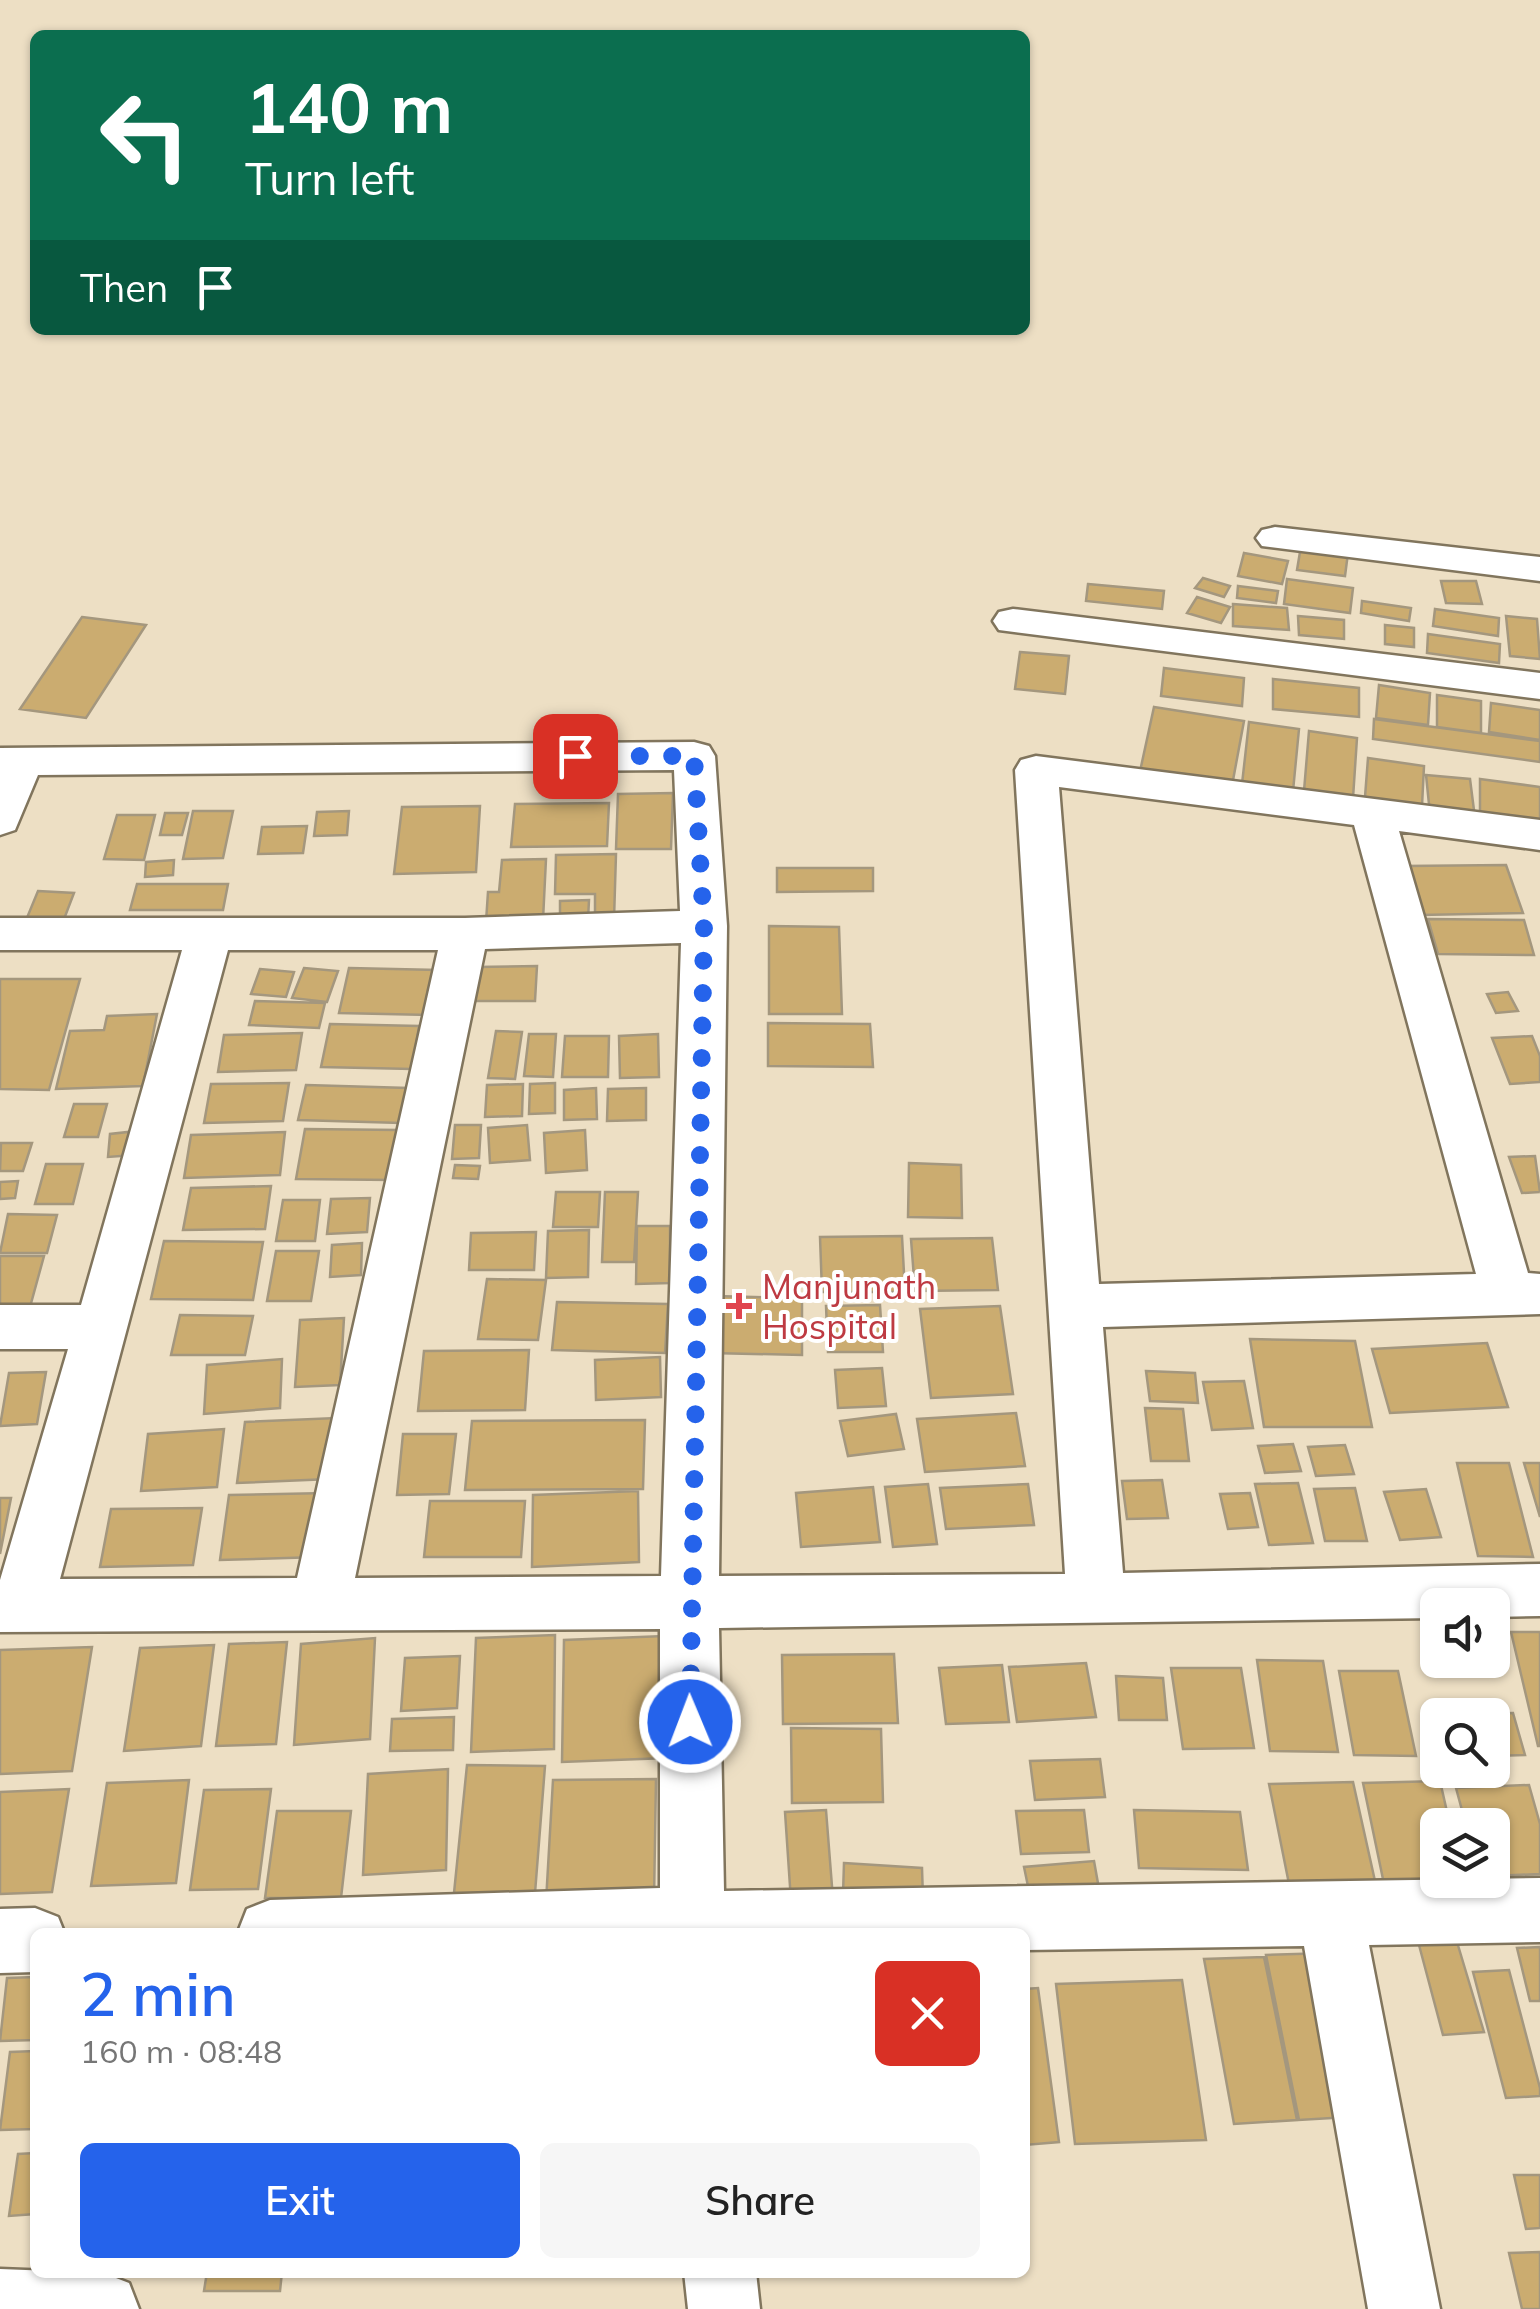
<!DOCTYPE html>
<meta charset="utf-8">
<style>
body{margin:0;font-family:Mulish,sans-serif;background:#f6f6f6;color:#222;height:100vh;display:flex;flex-direction:column;font-size:38px;white-space:nowrap}
*{box-sizing:border-box;margin:0}
p{font-size:32px;color:#767676}
.icon{flex:none;width:55px;height:55px;fill:none;stroke:currentColor;stroke-width:2;stroke-linecap:round;stroke-linejoin:round}
.map{position:relative;flex:1;overflow:hidden}
.side{position:absolute;left:30px;top:1928px;width:1000px;height:350px;display:flex;flex-direction:column;background:#fff;border-radius:15px;box-shadow:0 2px 8px #0004}
.side>*{flex:none}
.banner{position:absolute;left:30px;top:30px;width:1000px;height:305px;border-radius:15px;box-shadow:0 2px 8px #0004;background:#0b6e4f;color:#fff;overflow:hidden}
.fabs{position:absolute;left:1420px;top:1588px;display:grid;gap:20px}
.fabs a{display:grid;place-items:center;width:90px;height:90px;border-radius:15px;background:#fff;box-shadow:0 2px 8px #0004;font-size:50px}
.pin{position:absolute;display:grid;place-items:center;width:85px;height:85px;color:#fff;margin:-42px;border-radius:20px;box-shadow:0 5px 15px #0006}
.me{position:absolute;width:110px;margin:-55px;rotate:359deg;stroke-linejoin:round;filter:drop-shadow(0 0 8px #0008)}
.turn{display:flex;align-items:center;gap:35px;height:210px;padding:0 50px;font-size:45px}
.turn .icon{width:130px;height:130px;stroke-width:2.5}
.turn b{display:block;font-size:70px;line-height:85px}
.then{display:flex;align-items:center;height:95px;padding:0 50px;background:#0003;gap:20px;font-size:38px}
.round{display:grid;place-items:center;flex:none;width:105px;height:105px;border-radius:15px;background:#f6f6f6}
.head{display:flex;align-items:center;justify-content:space-between;height:170px;padding:0 50px}
h1{font-size:60px;font-weight:600;line-height:75px;color:#2563eb}
.cta{display:flex;gap:20px;margin-top:auto;padding:20px 50px}
.cta a{flex:1;height:115px;border-radius:15px;background:#2563eb;color:#fff;font-size:40px;font-weight:600;line-height:115px;text-align:center}
.cta a+a{background:#f6f6f6;color:#222}
.map>svg:first-child{display:block}
</style>
<div class="map">
<svg width="1540" height="2309" viewBox="0 0 1540 2309">
<rect width="100%" height="100%" fill="#eddfc4"/>
<path fill="#cbac70" stroke="#a4977e" stroke-width="2.5" d="M1301 546 1348 553 1345 576 1297 570Z
M1244 553 1288 561 1282 584 1238 576Z
M1203 578 1230 586 1224 597 1195 588Z
M1287 579 1353 588 1350 613 1284 604Z
M1441 581H1476L1482 604 1446 603Z
M1088 584 1164 591 1162 609 1086 601Z
M1238 586 1278 591 1276 603 1237 598Z
M1197 597 1230 607 1221 623 1187 613Z
M1362 601 1411 608 1409 621 1361 613Z
M1233 604 1287 608 1289 630 1233 626Z
M1435 609 1499 618 1498 636 1433 626Z
M1298 616 1344 620V639L1299 635Z
M1506 616 1537 619 1540 659 1510 656Z
M82 617 146 625 86 718 20 709Z
M1385 625 1414 628V647L1385 644Z
M1428 634 1500 644 1499 663 1427 653Z
M1020 652 1069 656 1065 694 1015 689Z
M1164 668 1244 678 1242 706 1161 696Z
M1273 679 1359 688V717L1273 709Z
M1379 685 1430 693 1428 725 1376 718Z
M1437 695 1481 701V733L1437 727Z
M1491 703 1540 710V740L1489 732Z
M1154 707 1244 721 1231 791 1139 776Z
M1374 719 1540 741V762L1373 739Z
M1249 722 1299 729 1293 791 1242 784Z
M1309 731 1357 738 1353 798 1304 791Z
M1368 758 1424 766 1422 806 1365 797Z
M1426 775 1470 779 1475 818 1430 814Z
M1480 779 1540 787V827L1480 819Z
M673 793 671 849H616L618 794Z
M609 803 607 846 511 847 515 804Z
M480 806 476 872 394 874 402 807Z
M193 811H233L223 858 183 859Z
M349 811 347 835 314 836 317 812Z
M165 813H188L182 835H160Z
M117 815H155L144 860 104 859Z
M307 826 303 853 258 854 262 827Z
M616 854 614 920H595V894H555L556 855Z
M546 859 543 920 486 922 488 892H499L502 860Z
M174 860 173 875 145 877 146 862Z
M1506 865 1523 913 1420 915 1405 866Z
M777 868H873V891L777 892Z
M137 884H228L223 910H130Z
M38 891 74 893 61 927 24 925Z
M589 900 588 920 560 921V901Z
M1428 919 1524 920 1534 955 1438 954Z
M769 926 839 927 842 1014H769Z
M537 966 535 1001H472L476 967Z
M304 968 338 971 327 1002 292 998Z
M349 968 438 970 430 1015 339 1013Z
M260 969 294 972 286 997 251 994Z
M0 979H80L49 1090 0 1089Z
M1508 992 1518 1011 1496 1013 1487 994Z
M255 1001 325 1003 319 1028 249 1025Z
M157 1014 143 1086 56 1089 70 1031 104 1030 107 1016Z
M768 1023 870 1024 873 1067 768 1066Z
M330 1024 419 1026 412 1069 321 1067Z
M496 1031 522 1032 515 1079 488 1078Z
M302 1033 296 1070 218 1072 224 1035Z
M529 1034H556L553 1077 524 1076Z
M658 1034 659 1077 620 1078 619 1036Z
M565 1036H609L608 1077H562Z
M1532 1036 1540 1056V1082L1510 1084 1492 1038Z
M289 1083 283 1121 204 1123 211 1084Z
M555 1083V1113L529 1114 530 1084Z
M523 1084 522 1116 485 1117 487 1085Z
M306 1085 408 1088 401 1123 298 1120Z
M596 1088 597 1119 564 1120V1090Z
M646 1088V1120L607 1121 608 1089Z
M74 1104H107L98 1137H64Z
M455 1125H481L479 1158 452 1159Z
M527 1125 530 1160 490 1163 488 1128Z
M305 1129 400 1130 393 1180 296 1179Z
M585 1130 587 1170 546 1173 544 1133Z
M137 1131 134 1155 108 1157 110 1134Z
M285 1132 280 1175 184 1178 191 1135Z
M1 1143H32L23 1171H0Z
M1535 1156 1540 1192 1522 1193 1509 1157Z
M909 1163 961 1165 962 1218 908 1217Z
M46 1164H83L73 1204H35Z
M455 1165 480 1166 478 1179 453 1178Z
M18 1181 15 1198 0 1199V1182Z
M271 1186 265 1229 183 1230 191 1188Z
M556 1192H600L598 1227H553Z
M605 1192H638L634 1262H602Z
M370 1198 367 1232 327 1234 331 1199Z
M283 1200H320L315 1241H276Z
M8 1214 57 1215 47 1253H0Z
M637 1226H670V1283L636 1284Z
M589 1230 588 1277 546 1278 548 1231Z
M536 1232 534 1270H469L471 1233Z
M902 1236 905 1292H822L820 1237Z
M992 1238 998 1290 915 1291 911 1239Z
M164 1241 263 1242 253 1300 151 1299Z
M362 1243 361 1275 330 1277 332 1245Z
M276 1251H319L311 1301H267Z
M0 1256H44L30 1307H0Z
M487 1279 546 1280 538 1340 478 1339Z
M714 1296 802 1298V1355L711 1353Z
M557 1302 668 1304 665 1353 552 1350Z
M880 1305 883 1352H828L826 1306Z
M1000 1306 1013 1394 931 1398 920 1309Z
M180 1315 253 1316 245 1355H171Z
M344 1318 340 1385 295 1387 300 1320Z
M1250 1339 1355 1341 1372 1427H1264Z
M1487 1343 1508 1407 1390 1413 1372 1349Z
M529 1350 525 1410 418 1411 424 1351Z
M660 1357 661 1397 596 1400 595 1360Z
M282 1359 280 1408 204 1414 207 1365Z
M882 1368 886 1406 838 1408 835 1370Z
M1146 1371 1195 1373 1198 1403 1150 1401Z
M46 1372 37 1424 0 1426 9 1373Z
M1244 1381 1253 1428 1212 1430 1203 1382Z
M1145 1408 1183 1409 1189 1461H1151Z
M1016 1413 1025 1466 925 1472 917 1419Z
M896 1414 904 1449 848 1456 840 1421Z
M336 1418 330 1479 237 1483 245 1422Z
M645 1420 643 1489 465 1490 472 1421Z
M224 1429 217 1487 141 1491 148 1434Z
M403 1434H456L449 1494 397 1495Z
M1293 1444 1301 1471 1265 1473 1258 1446Z
M1345 1445 1354 1474 1316 1476 1308 1447Z
M1457 1463H1509L1533 1557 1478 1556Z
M1524 1463H1540V1517Z
M1162 1480 1168 1518 1127 1519 1122 1481Z
M1298 1483 1313 1543 1269 1545 1255 1484Z
M928 1484 937 1544 893 1547 885 1487Z
M1028 1484 1034 1525 946 1529 940 1488Z
M873 1487 880 1542 801 1547 796 1493Z
M1355 1488 1367 1541H1325L1314 1489Z
M1426 1489 1441 1537 1400 1540 1384 1492Z
M638 1491 639 1562 532 1567 533 1495Z
M327 1493 319 1557 220 1560 229 1495Z
M1250 1493 1258 1527 1228 1529 1220 1494Z
M0 1498H11L0 1554Z
M430 1501H525L521 1557H424Z
M202 1508 193 1565 100 1567 111 1509Z
M1511 1632H1540V1746H1538Z
M555 1635 554 1749 471 1752 476 1638Z
M664 1636 667 1758 562 1762 564 1640Z
M375 1638 370 1739 294 1745 301 1644Z
M287 1642 276 1744 216 1746 229 1644Z
M214 1645 201 1746 124 1751 140 1648Z
M92 1647 72 1771 0 1774V1650Z
M894 1654 898 1723 783 1724 782 1655Z
M460 1656 457 1708 401 1711 405 1658Z
M1257 1660 1323 1661 1338 1752 1270 1751Z
M1086 1663 1096 1717 1017 1722 1009 1667Z
M1002 1665 1009 1722 946 1724 939 1668Z
M1171 1668H1241L1254 1748 1183 1749Z
M1339 1671H1398L1416 1756 1354 1755Z
M1116 1676 1163 1678 1167 1720H1119Z
M1513 1713 1525 1755 1492 1756V1715L1461 1714Z
M454 1717 453 1750 390 1751 392 1719Z
M791 1728 881 1729 883 1802 792 1803Z
M1100 1759 1105 1797 1035 1800 1030 1761Z
M467 1765 545 1766 535 1893H454Z
M448 1769 446 1870 363 1875 368 1774Z
M656 1779 654 1901 546 1902 553 1780Z
M189 1780 176 1883 91 1886 107 1783Z
M1440 1781 1450 1825H1438V1880L1384 1884 1363 1783Z
M1353 1782 1377 1890 1291 1894 1269 1784Z
M1529 1785 1540 1824V1874L1492 1876V1825H1466L1456 1788Z
M69 1789 52 1892 0 1894V1792Z
M271 1789 258 1889 190 1890 204 1790Z
M826 1810 833 1899 791 1901 785 1812Z
M1084 1810 1089 1852 1021 1854 1016 1811Z
M1134 1810 1240 1812 1248 1870 1139 1868Z
M277 1811H351L341 1898H265Z
M1094 1861 1099 1889 1030 1896 1024 1867Z
M844 1863 922 1868 923 1899 843 1894Z
M1457 1942 1484 2032 1443 2035 1419 1945Z
M1540 1947V2001H1530L1517 1948Z
M1329 1953 1365 2116 1299 2120 1266 1955Z
M1264 1957 1297 2120 1234 2124 1204 1959Z
M1509 1970 1540 2088V2096L1506 2098 1473 1972Z
M35 1977V2040L0 2041 7 1978Z
M1182 1980 1206 2140 1075 2144 1056 1984Z
M1038 1988 1059 2142 1025 2145V1989Z
M35 2051V2129L0 2130 10 2052Z
M35 2153V2214L9 2216 18 2154Z
M1514 2175H1540V2228L1526 2229Z
M1540 2252V2309H1522L1509 2253Z
M207 2272H282L280 2291H204Z"/>
<g fill="none" stroke-linecap="round" stroke-linejoin="round">
<g stroke="#81755d" stroke-width="5">
<path id="street" d="M1275 527 1540 557V581L1262 546 1256 538 1262 530Z
M1013 609 1540 673V699L999 630 993 621 999 612Z
M694 742 709 746 715 756 727 926 719 1576 1065 1574 1015 770 1021 760 1036 756 1540 820V850L1399 831 1528 1273 1540 1274V1314L1103 1327 1123 1573 1540 1564V1616L1492 1617V1605H1438V1618L719 1628 724 1891 1540 1878V1942L1369 1945 1440 2309H1368L1304 1946 1025 1950V1932H238L247 1909 270 1900 660 1888V1629L0 1632V1580L68 1349H0V1305H81L182 950H0V918H465L680 911 674 770 38 775 15 830 0 835V748ZM1059 787 1354 825 1476 1274 1099 1284ZM681 943 661 1576 355 1578 485 949ZM228 950H438L297 1578 60 1579Z
M35 1908 58 1917 64 1932H35V1972L0 1973V1909Z
M0 2269 103 2273 129 2283 139 2309H0Z
M684 2272H756L760 2309H688Z"/>
</g>
<use href="#street" fill="#fff" fill-rule="evenodd"/>
</g>
<g fill="none" stroke-linecap="round" stroke-linejoin="round">
<path stroke="#2563eb" stroke-width="18" stroke-dasharray="0 32.4" d="M575 756H694L704 926 690 1722"/>
</g>
<path fill="#e0444e" stroke="#fff" stroke-width="4" d="M734 1291h10v10h10v10h-10v10h-10v-10h-10v-10h10z"/>
<g text-anchor="middle" dominant-baseline="central" stroke-width="8" stroke-linejoin="round" paint-order="stroke">
<g font-size="35" fill="#be3a42" stroke="#fff" text-anchor="start">
<text x="762" y="1286">Manjunath<tspan x="762" dy="40">Hospital</tspan></text>
</g>
</g>
</svg>
<div class="fabs">
<a><svg class="icon" aria-label="sound" viewBox="0 0 24 24"><path d="M4 9h4l5-4v14l-5-4H4zM17 9q2 3 0 6"/></svg></a>
<a><svg class="icon" aria-label="search" viewBox="0 0 24 24"><circle cx="10" cy="10" r="6"/><path d="M15 15l6 6"/></svg></a>
<a><svg class="icon" aria-label="layers" viewBox="0 0 24 24"><path d="M12 4l9 5-9 5-9-5zM3 14l9 5 9-5"/></svg></a>
</div>
<div class="pin" style="left:575px;top:756px;background:#d93025"><svg class="icon" aria-label="arrive" viewBox="0 0 24 24"><path d="M6 21V4h12l-3 4 3 4H6"/></svg></div>
<svg class="me" style="left:690px;top:1722px" viewBox="-20 -20 40 40"><circle r="17" fill="#2563eb" stroke="#fff" stroke-width="3"/><path d="M0-11L8 9 0 5-8 9z" fill="#fff"/></svg>
<div class="banner">
<div class="turn"><svg class="icon" aria-label="left" viewBox="0 0 24 24"><path d="M17 20v-9H6M10 6l-5 5 5 5"/></svg><div><b>140 m</b>Turn left</div></div>
<div class="then">Then<svg class="icon" aria-label="arrive" viewBox="0 0 24 24"><path d="M6 21V4h12l-3 4 3 4H6"/></svg></div>
</div>
<section class="side">
<div class="head"><div><h1>2 min</h1><p>160 m · 08:48</p></div><a class="round" style="background:#d93025;color:#fff"><svg class="icon" aria-label="close" viewBox="0 0 24 24"><path d="M6 6l12 12M18 6L6 18"/></svg></a></div>
<div class="cta"><a>Exit</a><a>Share</a></div>
</section>
</div>
